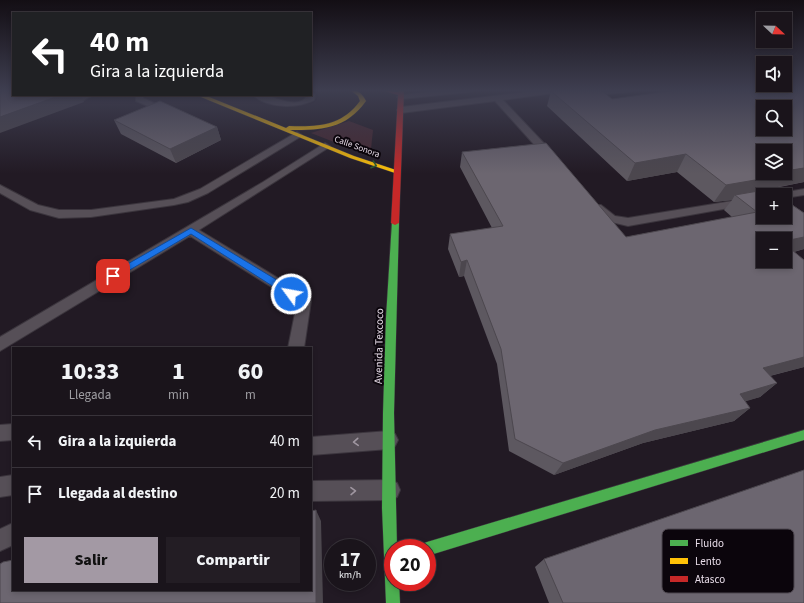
<!DOCTYPE html>
<html lang="es">
<meta charset="utf-8">
<style>
body{margin:0;font-family:"Source Sans 3",sans-serif;background:#231d24;color:#f1f3f6;height:100vh;display:flex;flex-direction:column;font-size:15px;white-space:nowrap}
*{box-sizing:border-box;margin:0}
p{font-size:13px;color:#9f9ea3}
.icon{flex:none;width:22px;height:22px;fill:none;stroke:currentColor;stroke-width:2;stroke-linecap:round;stroke-linejoin:round}
.map{position:relative;flex:1;overflow:hidden}
.side{position:absolute;left:12px;top:347px;width:300px;height:244px;display:flex;flex-direction:column;background:#1a141b;border-radius:0px;box-shadow:0 2px 6px #0003,0 0 0 1px #38333a}
.side>*{flex:none}
.banner{position:absolute;left:12px;top:12px;width:300px;height:84px;border-radius:0px;box-shadow:0 2px 6px #0003,0 0 0 1px #38333a;background:#202124;color:#fff;overflow:hidden}
.needle{width:26px;rotate:112deg}
.tools{position:absolute;left:756px;top:12px;display:grid;gap:8px}
.tools a{display:grid;place-items:center;width:36px;height:36px;border-radius:0px;background:#1a141b;box-shadow:0 2px 6px #0003,0 0 0 1px #38333a;font-size:20px}
.speed{position:absolute;left:324px;top:539px;display:flex;gap:8px;font-size:20px;font-weight:700;text-align:center}
.speed>*{display:grid;place-content:center;width:52px;height:52px;border-radius:50%;background:#1a141b;box-shadow:0 2px 6px #0003,0 0 0 1px #38333a;line-height:1}
.speed small{font-size:10px;font-weight:400}
.speed .limit{border:6px solid #d22;background:#fff;color:#111}
.pin{position:absolute;display:grid;place-items:center;width:34px;height:34px;color:#fff;margin:-17px;border-radius:8px;box-shadow:0 2px 6px #0006}
.me{position:absolute;width:44px;margin:-22px;rotate:302deg;stroke-linejoin:round;filter:drop-shadow(0 0 3px #0008)}
.turn{display:flex;align-items:center;gap:14px;height:84px;padding:0 12px;font-size:18px}
.turn .icon{width:52px;height:52px;stroke-width:2.5}
.turn b{display:block;font-size:28px;line-height:34px}
.eta{display:flex;justify-content:space-evenly;align-items:center;height:68px;text-align:center}
.eta b{font-size:24px;font-weight:800;line-height:28px}
.action{display:flex;gap:8px;margin-top:auto;padding:8px 12px}
.action a{flex:1;height:46px;border-radius:0px;background:#a399a4;color:#111;font-size:16px;font-weight:800;line-height:46px;text-align:center}
.action a+a{background:#231d24;color:#f1f3f6}
ul{padding:0;list-style:none}
li{display:flex;align-items:center;gap:12px;height:52px;padding:0 12px;border-top:1px solid #38333a}
li div{flex:1}
li b{display:block;font-size:15px}
li em{font-style:normal}
.map>svg:first-child{display:block}
</style>
<div class="map">
<svg width="804" height="603" viewBox="0 0 804 603">
<rect width="100%" height="100%" fill="#221a24"/>
<path fill="#45262f" d="M349 121 373 130 371 149 362 153 311 133Z"/>
<g fill="none" stroke-linecap="round" stroke-linejoin="round">
<g stroke="#3b353d" stroke-width="2">
<path id="lane" d="M447 90H474L470 92 401 99 397 97 401 95Z
M544 90H633L629 92 596 95 554 93 503 100 556 156 557 158 552 161 548 160 495 101 401 113 397 110 401 107Z
M311 92 315 94 314 100C298 109 267 108 253 95 257 95 262 94 266 95 276 98 301 110 307 95H311Z
M82 95H93L82 101H76V97Z
M136 95H144L143 98 173 112 169 115 166 114 136 101Z
M297 132 302 135 300 137 208 193 188 202 174 205 91 217 59 218 30 210 0 193V185L38 205 59 210H91L174 199 200 189Z
M325 143 330 146 328 148 199 230 309 297 311 301 304 348H288L297 303 190 236 0 351V337L263 182Z
M804 189V195L785 198V195H779L781 193Z
M763 196V202L628 226 607 221 591 207 593 205H601L615 216 628 218Z
M13 424V440L0 441V425Z
M389 431 395 434 398 440 395 446 389 449 311 455V437Z
M13 475V495L0 497V477Z
M390 480 397 483 400 490 397 497 390 500 311 501V481Z
M13 523V545L0 551V529Z"/>
</g>
<g stroke="#3b353d" stroke-width="1">
<path id="fast" d="M392 221H398L399 223 394 413 397 548H393V582H399L400 603H386L382 508 383 413 386 318Z
M804 430V440L427 556V548H421L422 544 427 542Z"/>
</g>
<g stroke="#3b353d" stroke-width="1">
<path id="slow" d="M350 90C358 90 362 93 366 101 346 129 322 130 290 130L354 156 399 171V173H395L350 158 196 95H204L286 128 289 126C318 127 342 126 360 101L358 96Z"/>
</g>
<g stroke="#3b353d" stroke-width="1">
<path id="jam" d="M381 90 398 92 399 90H404L399 223 395 225 391 223 398 95Z"/>
</g>
<use href="#lane" fill="#564f57" fill-rule="evenodd"/>
<use href="#fast" fill="#4caf50" fill-rule="evenodd"/>
<use href="#slow" fill="#ffc107" fill-rule="evenodd"/>
<use href="#jam" fill="#c62828" fill-rule="evenodd"/>
</g>
<path fill="#5d5860" d="M551 91 612 99 804 182 770 189 804 213V249L794 252 804 260V367L770 376 777 383 760 397 745 401 750 408 734 421 643 443 554 475 509 451 497 364 464 276 459 277 448 249 450 234 492 228 460 167 462 152 626 237 732 217 724 210 732 200 714 202 677 172 627 181 547 106Z
M114 120 217 127 221 140 176 163 121 134Z
M544 559 804 603H549L535 567Z"/>
<path fill="#4c474e" d="M61 95H81L84 102 0 133V117Z
M217 127 221 140 176 163 170 149Z
M686 154 677 172 627 181 635 163Z
M804 168V182L752 192 735 195 732 200 714 202 726 185 757 176 775 173H785V171Z
M804 237V249L785 254V241Z
M467 260 464 276 459 277 461 262Z
M804 357V367L746 382 763 368Z
M777 383 760 397 724 408 740 394Z
M750 408 734 421 643 443 554 475 563 463 655 430Z
M316 510 321 521 323 603H316Z"/>
<path fill="#6c6670" stroke="#4c474e" fill-rule="evenodd" d="M0 90H13V95H61L0 117Z
M557 90H601L612 99 676 90H804V168L785 171V151H763V173H775L757 176 761 179 726 185 686 154 635 163 551 91ZM763 107H785V129H763Z
M160 101 217 127 170 149 114 120Z
M546 143 626 237 757 212 735 195 770 189 779 195H763V217H785V200L804 213V237L785 241V239H763V261H785V244L804 260V357L763 368 777 383 740 394 750 408 655 430 563 463 515 439 501 349 467 260 461 262 450 234 503 226 462 152Z
M804 470V603H563L544 559Z
M316 510V603H0V564L3 562 13 560V590H311V511Z"/>
<defs><path id="oneway-chevron" d="M-2-3.5L2.5 0L-2 3.5" fill="none" stroke-width="1.6" stroke-linecap="round" stroke-linejoin="round"/></defs>
<use stroke="#2c5a2e" href="#oneway-chevron" transform="translate(374 165) rotate(19)"/>
<g stroke="#9f96a0">
<use href="#oneway-chevron" transform="translate(356 442) rotate(176)"/>
<use href="#oneway-chevron" transform="translate(353 491) rotate(-1)"/>
</g>
<linearGradient id="sky" x2="0" y2="1"><stop stop-color="#130e14"/><stop offset="0.52" stop-color="#3e3e50"/><stop offset="1" stop-color="#3e3e50" stop-opacity="0"/></linearGradient>
<rect width="804" height="174" fill="url(#sky)"/>
<path fill="#1a73e8" stroke="#114b97" d="M191 228 295 291V296H288L191 234 116 278H110V274Z"/>
<g text-anchor="middle" dominant-baseline="central" stroke-width="4" stroke-linejoin="round" paint-order="stroke">
<g font-size="9" fill="#e8dde9" stroke="#0b050c">
<text transform="translate(357 147) rotate(20)">Calle Sonora</text>
</g>
<g font-size="11" fill="#e8dde9" stroke="#0b050c">
<text transform="translate(379 346) rotate(-89)">Avenida Texcoco</text>
</g>
</g>
<rect x="662" y="529" width="132" height="64" rx="6" fill="#0b050c" stroke="#4d464e" stroke-width="1"/>
<rect x="670" y="540" width="18" height="6" fill="#4caf50"/>
<rect x="670" y="558" width="18" height="6" fill="#ffc107"/>
<rect x="670" y="576" width="18" height="6" fill="#c62828"/>
<g font-size="11" fill="#e8dde9">
<text x="695" y="547">Fluido</text>
<text x="695" y="565">Lento</text>
<text x="695" y="583">Atasco</text>
</g>
</svg>
<div class="tools">
<a><svg class="needle" viewBox="-14 -14 28 28"><path d="M0-13l5 13h-10z" fill="#e53935"/><path d="M0 13l5-13h-10z" fill="#9f9ea3"/></svg></a>
<a><svg class="icon" aria-label="sound" viewBox="0 0 24 24"><path d="M4 9h4l5-4v14l-5-4H4zM17 9q2 3 0 6"/></svg></a>
<a><svg class="icon" aria-label="search" viewBox="0 0 24 24"><circle cx="10" cy="10" r="6"/><path d="M15 15l6 6"/></svg></a>
<a><svg class="icon" aria-label="layers" viewBox="0 0 24 24"><path d="M12 4l9 5-9 5-9-5zM3 14l9 5 9-5"/></svg></a>
<a>+</a>
<a>−</a>
</div>
<div class="speed"><div>17<small>km/h</small></div><div class="limit">20</div></div>
<div class="pin" style="left:113px;top:276px;background:#d93025"><svg class="icon" aria-label="arrive" viewBox="0 0 24 24"><path d="M6 21V4h12l-3 4 3 4H6"/></svg></div>
<svg class="me" style="left:291px;top:294px" viewBox="-20 -20 40 40"><circle r="17" fill="#1a73e8" stroke="#fff" stroke-width="3"/><path d="M0-11L8 9 0 5-8 9z" fill="#fff"/></svg>
<div class="banner">
<div class="turn"><svg class="icon" aria-label="left" viewBox="0 0 24 24"><path d="M17 20v-9H6M10 6l-5 5 5 5"/></svg><div><b>40 m</b>Gira a la izquierda</div></div>
</div>
<section class="side">
<div class="eta">
<div><b>10:33</b><p>Llegada</p></div>
<div><b>1</b><p>min</p></div>
<div><b>60</b><p>m</p></div>
</div>
<ul>
<li><svg class="icon" aria-label="left" viewBox="0 0 24 24"><path d="M17 20v-9H6M10 6l-5 5 5 5"/></svg><div><b>Gira a la izquierda</b></div><em>40 m</em></li>
<li><svg class="icon" aria-label="arrive" viewBox="0 0 24 24"><path d="M6 21V4h12l-3 4 3 4H6"/></svg><div><b>Llegada al destino</b></div><em>20 m</em></li>
</ul>
<div class="action"><a>Salir</a><a>Compartir</a></div>
</section>
</div>
